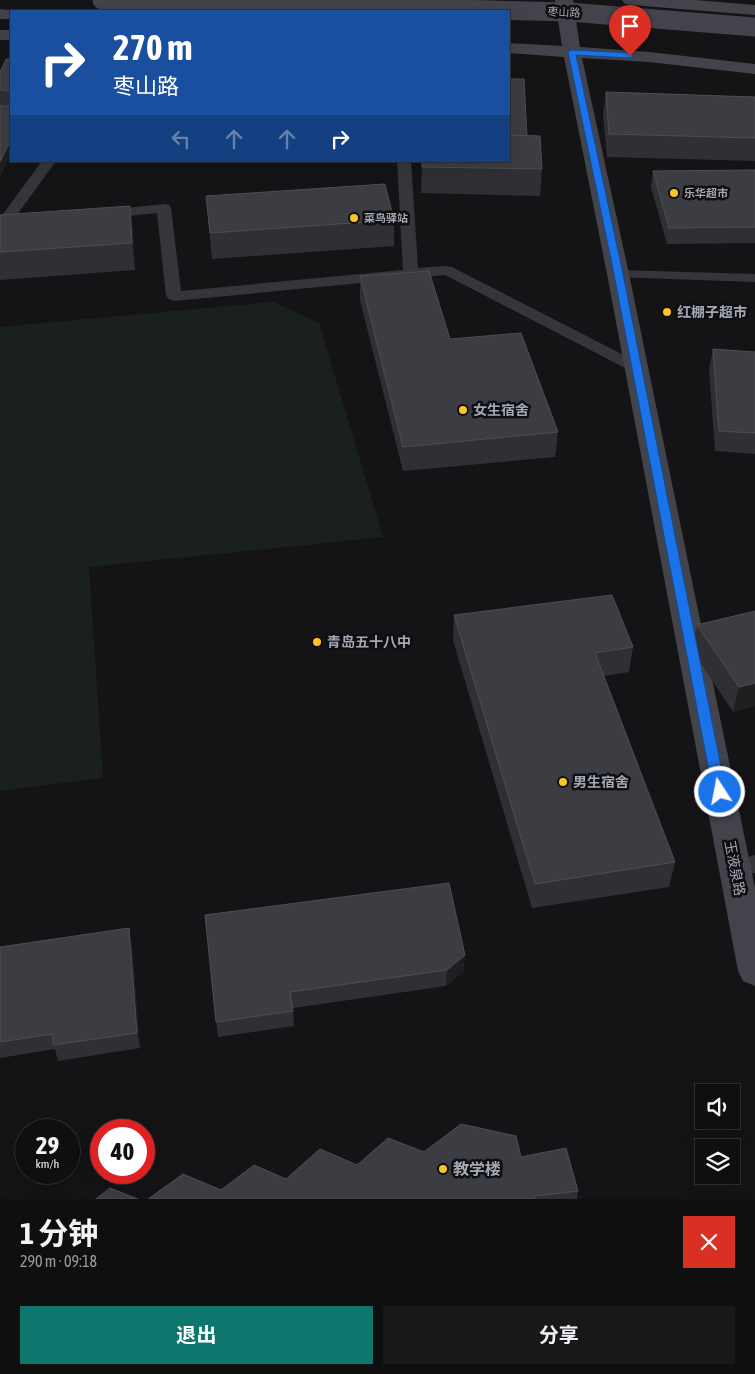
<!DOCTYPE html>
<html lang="zh">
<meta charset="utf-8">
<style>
body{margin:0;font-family:"Asap Condensed","Noto Sans SC",sans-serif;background:#181819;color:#f1f3f6;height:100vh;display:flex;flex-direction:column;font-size:19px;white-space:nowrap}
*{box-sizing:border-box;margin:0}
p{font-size:16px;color:#9b9c9f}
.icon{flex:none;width:28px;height:28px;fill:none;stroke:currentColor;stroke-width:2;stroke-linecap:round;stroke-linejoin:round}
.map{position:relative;height:1199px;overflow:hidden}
.drawer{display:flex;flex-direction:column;background:#0f0f10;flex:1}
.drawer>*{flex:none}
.banner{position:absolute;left:10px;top:10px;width:500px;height:152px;border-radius:0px;box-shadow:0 5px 20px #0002,0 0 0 1px #2f2f30;background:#1a4fa0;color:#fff;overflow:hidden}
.controls{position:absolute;left:695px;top:1084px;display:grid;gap:10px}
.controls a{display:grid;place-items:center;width:45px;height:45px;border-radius:0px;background:#0f0f10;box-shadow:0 5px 20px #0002,0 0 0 1px #2f2f30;font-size:25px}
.speed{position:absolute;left:15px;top:1119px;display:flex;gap:10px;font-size:25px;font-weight:700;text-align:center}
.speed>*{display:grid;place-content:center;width:65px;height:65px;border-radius:50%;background:#0f0f10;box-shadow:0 5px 20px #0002,0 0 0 1px #2f2f30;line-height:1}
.speed small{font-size:12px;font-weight:400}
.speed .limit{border:8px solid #d22;background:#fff;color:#111}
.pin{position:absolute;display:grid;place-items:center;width:42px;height:42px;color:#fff;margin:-51px -21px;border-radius:50% 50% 50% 0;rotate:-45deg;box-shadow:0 0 5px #0007}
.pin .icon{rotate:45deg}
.me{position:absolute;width:55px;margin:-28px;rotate:349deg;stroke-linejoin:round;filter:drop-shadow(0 0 4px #0008)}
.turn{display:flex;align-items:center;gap:18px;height:105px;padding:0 20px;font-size:22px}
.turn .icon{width:65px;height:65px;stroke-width:2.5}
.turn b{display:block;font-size:35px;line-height:42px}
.lanes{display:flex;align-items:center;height:48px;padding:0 20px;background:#0003;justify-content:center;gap:25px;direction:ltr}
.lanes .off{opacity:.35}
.round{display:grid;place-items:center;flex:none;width:52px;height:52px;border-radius:0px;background:#181819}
.headline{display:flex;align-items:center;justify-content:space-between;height:85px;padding:0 20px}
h1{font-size:30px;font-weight:700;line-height:38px}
.primary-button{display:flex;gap:10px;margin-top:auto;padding:10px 20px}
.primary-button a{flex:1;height:58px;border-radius:0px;background:#0f766e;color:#fff;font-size:20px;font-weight:700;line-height:58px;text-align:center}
.primary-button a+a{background:#181819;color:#f1f3f6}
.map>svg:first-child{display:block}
</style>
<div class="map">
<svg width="755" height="1199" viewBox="0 0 755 1199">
<rect width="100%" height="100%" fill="#141416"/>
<path fill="#1a211c" d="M273 302 319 323 383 537 89 567 103 778 0 791V327Z"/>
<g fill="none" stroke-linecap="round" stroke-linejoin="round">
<path fill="#35353b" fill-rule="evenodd" d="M42 161H56L14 219 20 220 22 223 20 226 0 229V218Z
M397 161H411L418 268 447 266 452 267 643 365 645 368 643 371H631L445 275 174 301 169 299 166 296 157 213 107 218 102 217 100 214 102 211 107 210 164 204 169 205 171 208 181 291 403 270Z
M618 270 755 274V282L613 277 611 274 613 271Z
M755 855V873L735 878 727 875 724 869 727 863Z"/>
<path fill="#43444b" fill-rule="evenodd" d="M555 0H573L580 47 649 52 755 64V74L649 62 582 58 629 274 755 888V986L743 981 738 971 607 274 564 57 509 53V43L562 46Z
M622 0H695L755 5V15L631 5 625 4Z
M0 9 18 11H11V19H0Z
M0 30H11V40H0Z"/>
<path stroke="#43444b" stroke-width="19" d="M102 0 569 12 755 27"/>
</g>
<path fill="#303034" d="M11 59V153L0 177V72Z
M606 92 755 97V161L607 157 603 115Z
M527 136 542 169 540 196 421 193 422 161Z
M755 170V243L667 244 651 187 653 171Z
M206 196 394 220V246L212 259Z
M130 206 133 233 135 270 0 280V215Z
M360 276 450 339 558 432 555 457 403 471 360 300Z
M713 349 755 352V454L715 451 709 369Z
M454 615 633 647 629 672 604 676 675 862 669 887 532 908 453 640Z
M697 625 755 706 733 712 692 650Z
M205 915 464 971 446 986 293 1008 294 1026 218 1037Z
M132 944 140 1048 58 1061 55 1049 0 1058V947Z
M424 1152 521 1157 578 1191 577 1199H148L221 1190 286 1179Z"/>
<path fill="#1f1f22" d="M11 139V153L0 177V162Z
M130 206 133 233 135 270 132 243Z
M755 683V706L733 712 739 687Z
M129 928 132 944 140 1048 137 1033Z
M465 955 464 971 446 986 447 970Z"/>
<path fill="#3c3d42" stroke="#4d4e54" d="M6 59H11V91L0 90V72Z
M509 79H524L527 136 509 135Z
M606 92 755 97V138L609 134Z
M0 106H11V139L0 162Z
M509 135 540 136 542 169 422 167V161H509Z
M755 170V227L669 228 653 171Z
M385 184 394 220 210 233 206 196Z
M130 206 132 243 0 252V215Z
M429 271 450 339 521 333 558 432 403 447 360 276Z
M713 349 755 352V433L719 431Z
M612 595 633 647 595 653 675 862 535 884 454 615Z
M755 611V683L739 687 697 625Z
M449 883 465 955 447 970 290 992 293 1011 216 1022 205 915Z
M129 928 137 1033 53 1045V1034L0 1042V947Z
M461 1124 516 1136 521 1157 566 1148 578 1191 536 1196 533 1199H148L183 1174 221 1190 254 1165 286 1179 320 1149 357 1165 388 1138 424 1152Z
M110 1188 138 1199H96Z"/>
<path fill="#1a73e8" stroke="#114b97" d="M572 50 630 53 634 56 630 58 576 55 623 274 726 792 724 796H715L713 792 614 274 568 52Z"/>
<g fill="#fbc527" stroke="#0f0f11" stroke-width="2">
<circle cx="674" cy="193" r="5"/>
<circle cx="354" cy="218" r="5"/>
<circle cx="667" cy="312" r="5"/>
<circle cx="463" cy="410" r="5"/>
<circle cx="317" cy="642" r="5"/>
<circle cx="563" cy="782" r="5"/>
<circle cx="443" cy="1169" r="5"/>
</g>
<g text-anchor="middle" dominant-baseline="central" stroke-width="5" stroke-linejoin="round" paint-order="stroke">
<g font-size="11" fill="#a5a9b7" stroke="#0f0f11">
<text transform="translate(564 12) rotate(3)">枣山路</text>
</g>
<g font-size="11" font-weight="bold" fill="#a5a9b7" stroke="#0f0f11" text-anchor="start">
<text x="684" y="193">乐华超市</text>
<text x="364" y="218">菜鸟驿站</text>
</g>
<g font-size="14" font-weight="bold" fill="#a5a9b7" stroke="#0f0f11" text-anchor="start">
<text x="677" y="312">红棚子超市</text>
<text x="473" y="410">女生宿舍</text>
<text x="327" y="642">青岛五十八中</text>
<text x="573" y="782">男生宿舍</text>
</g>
<g font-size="14" fill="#a5a9b7" stroke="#0f0f11">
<text transform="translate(735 868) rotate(79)">玉液泉路</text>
</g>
<g font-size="16" font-weight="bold" fill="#a5a9b7" stroke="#0f0f11" text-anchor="start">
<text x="453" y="1169">教学楼</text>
</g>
</g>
</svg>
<div class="controls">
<a><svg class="icon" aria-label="sound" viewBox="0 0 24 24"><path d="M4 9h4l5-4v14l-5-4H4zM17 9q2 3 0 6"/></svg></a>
<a><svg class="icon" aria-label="layers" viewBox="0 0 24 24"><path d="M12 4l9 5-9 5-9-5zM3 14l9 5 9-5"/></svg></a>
</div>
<div class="speed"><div>29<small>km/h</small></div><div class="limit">40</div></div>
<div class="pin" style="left:630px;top:56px;background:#d93025"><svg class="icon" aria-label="arrive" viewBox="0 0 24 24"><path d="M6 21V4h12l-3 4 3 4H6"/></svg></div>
<svg class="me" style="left:720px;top:792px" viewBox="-20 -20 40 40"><circle r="17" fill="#1a73e8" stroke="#fff" stroke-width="3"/><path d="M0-11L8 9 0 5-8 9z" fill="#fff"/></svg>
<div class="banner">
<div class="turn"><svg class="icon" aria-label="right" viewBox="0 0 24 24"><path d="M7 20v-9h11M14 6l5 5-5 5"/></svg><div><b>270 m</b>枣山路</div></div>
<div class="lanes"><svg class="icon off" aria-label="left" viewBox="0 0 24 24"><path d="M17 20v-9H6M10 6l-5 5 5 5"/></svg><svg class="icon off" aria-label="ahead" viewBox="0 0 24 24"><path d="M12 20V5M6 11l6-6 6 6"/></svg><svg class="icon off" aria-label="ahead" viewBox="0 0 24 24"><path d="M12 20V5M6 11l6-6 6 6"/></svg><svg class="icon" aria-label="right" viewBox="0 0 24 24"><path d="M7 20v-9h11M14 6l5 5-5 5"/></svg></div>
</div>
</div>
<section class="drawer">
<div class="headline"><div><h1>1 分钟</h1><p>290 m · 09:18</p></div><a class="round" style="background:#d93025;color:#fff"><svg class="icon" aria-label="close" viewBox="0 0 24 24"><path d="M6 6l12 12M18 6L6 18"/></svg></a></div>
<div class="primary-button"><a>退出</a><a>分享</a></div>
</section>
